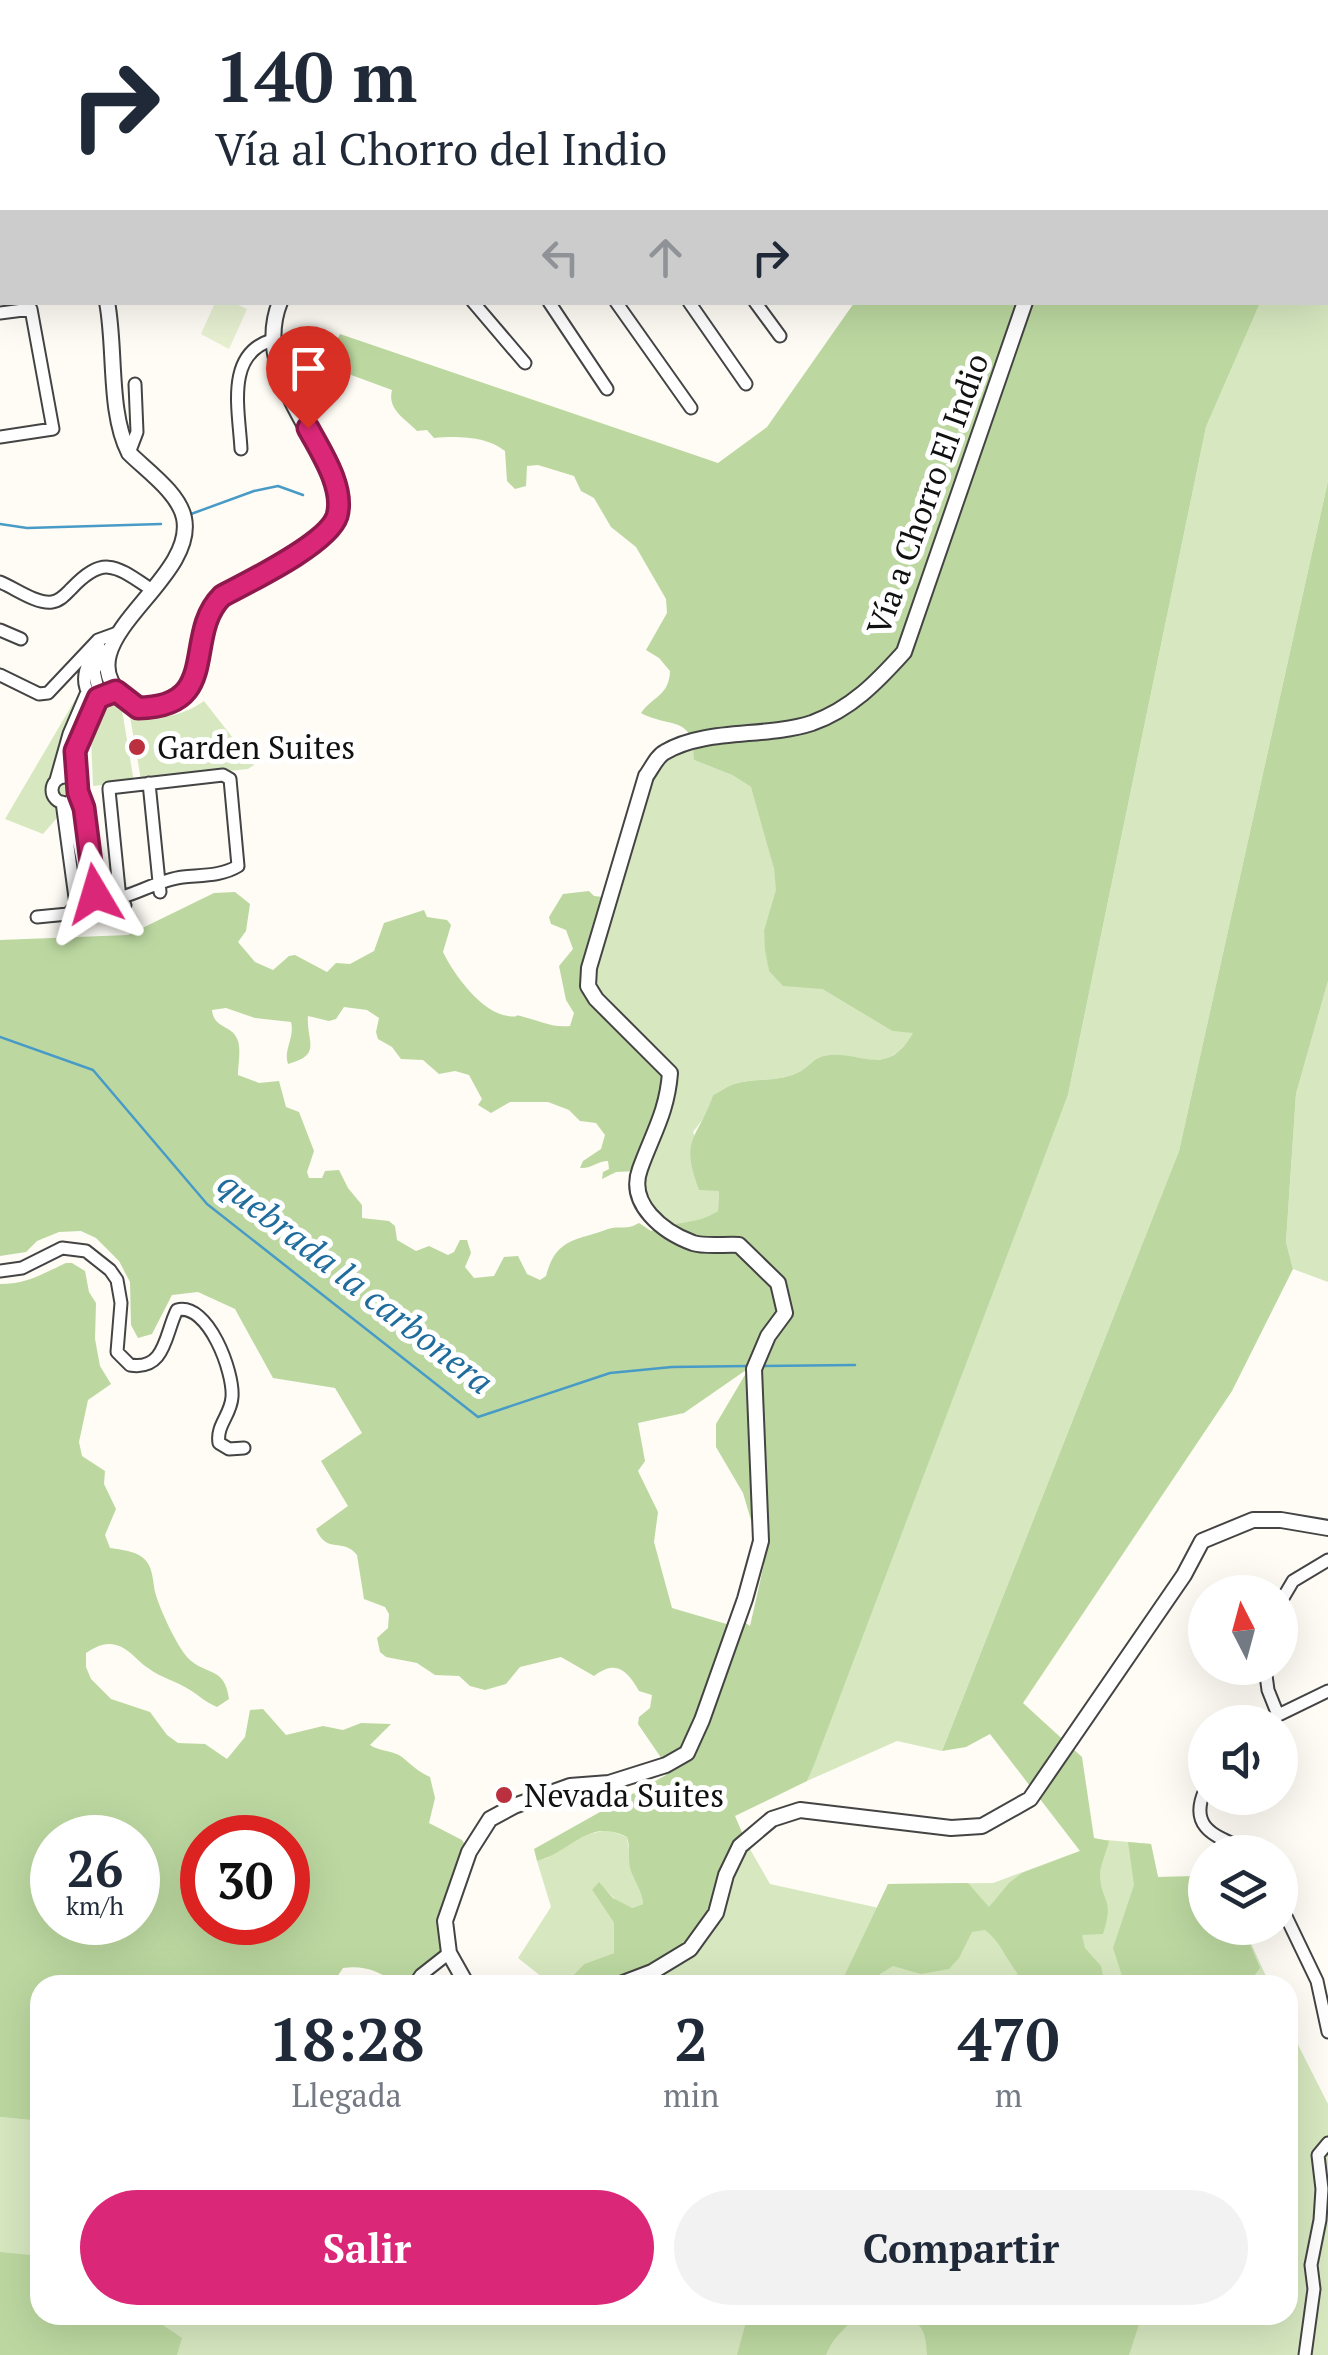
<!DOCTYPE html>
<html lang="es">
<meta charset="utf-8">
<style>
body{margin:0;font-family:"PT Serif",serif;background:#f2f2f3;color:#1f2937;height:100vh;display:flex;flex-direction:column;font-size:38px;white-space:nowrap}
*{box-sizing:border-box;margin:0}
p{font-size:32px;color:#747a83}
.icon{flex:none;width:55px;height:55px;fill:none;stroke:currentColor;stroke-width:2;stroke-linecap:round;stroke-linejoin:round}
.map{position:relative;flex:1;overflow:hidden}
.side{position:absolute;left:30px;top:1975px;width:1268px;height:350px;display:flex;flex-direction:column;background:#fff;border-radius:30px;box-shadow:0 10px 40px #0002}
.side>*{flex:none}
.top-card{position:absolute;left:0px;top:0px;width:1330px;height:305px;box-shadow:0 10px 40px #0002;background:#fff;color:#1f2937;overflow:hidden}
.needle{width:65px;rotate:354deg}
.fabs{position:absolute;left:1188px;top:1575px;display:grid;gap:20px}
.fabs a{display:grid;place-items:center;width:110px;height:110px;border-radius:50%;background:#fff;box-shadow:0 10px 40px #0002;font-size:50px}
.speed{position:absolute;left:30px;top:1815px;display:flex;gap:20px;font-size:50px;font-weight:700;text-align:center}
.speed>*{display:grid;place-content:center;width:130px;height:130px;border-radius:50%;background:#fff;box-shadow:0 10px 40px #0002;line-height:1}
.speed small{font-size:25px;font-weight:400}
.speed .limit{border:15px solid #d22;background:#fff;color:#111}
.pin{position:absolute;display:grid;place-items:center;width:85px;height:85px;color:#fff;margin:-102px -42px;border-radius:50% 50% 50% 0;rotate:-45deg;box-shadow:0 0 10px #0007}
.pin .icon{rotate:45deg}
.me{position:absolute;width:110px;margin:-55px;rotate:353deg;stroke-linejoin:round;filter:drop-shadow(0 0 8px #0008)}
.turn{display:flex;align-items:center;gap:35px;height:210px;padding:0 50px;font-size:45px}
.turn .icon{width:130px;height:130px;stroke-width:2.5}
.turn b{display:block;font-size:70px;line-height:85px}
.lanes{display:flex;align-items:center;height:95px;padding:0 50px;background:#0003;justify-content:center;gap:50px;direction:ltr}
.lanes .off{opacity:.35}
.eta{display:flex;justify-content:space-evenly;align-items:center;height:170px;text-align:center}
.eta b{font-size:60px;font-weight:700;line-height:70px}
.cta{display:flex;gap:20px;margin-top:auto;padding:20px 50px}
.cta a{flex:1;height:115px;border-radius:60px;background:#db2777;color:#fff;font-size:40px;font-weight:700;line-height:115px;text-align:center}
.cta a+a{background:#f2f2f3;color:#1f2937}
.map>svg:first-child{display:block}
</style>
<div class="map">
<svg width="1328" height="2355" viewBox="0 0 1328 2355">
<rect width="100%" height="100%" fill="#fefcf5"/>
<path fill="#d7e8c0" d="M1328 147V481L1179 1151 942 1751 897 1741 807 1781 1068 1095 1206 427 1260 303 1328 302Z
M99 659 102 669 82 712 84 787 43 834 5 819Z
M108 682 120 698 134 782 93 786 90 715Z
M204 701 254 765 248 769 141 780 129 711C157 721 179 718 204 701Z
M694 740V760L732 775 751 787 758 806 774 869 777 890 764 930 769 971 822 989 892 1031 914 1032C884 1081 861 1049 823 1056 812 1059 807 1069 797 1073 777 1082 755 1078 734 1084 727 1086 720 1092 713 1095L706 1115 693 1132 719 1191 718 1211 702 1222 663 1226 643 1208 589 968 646 776 662 753Z
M1328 981V1282L1293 1269 1286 1242 1296 1094Z
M608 1830 627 1837 633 1877 642 1895 643 1904 632 1908 621 1905 606 1890H592L614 1923V1953L584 1964 564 1985H552L518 1958 551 1907 537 1861 547 1858 579 1836Z
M1095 1839 1151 1844 1158 1877 1205 1876V1928H1244L1270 1985H618L747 1844 770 1884 879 1908 888 1884 993 1883 1080 1851Z
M1288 2025 1328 2104V2355H0V2117L40 2121V2315H1288Z"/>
<path fill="#bcd8a0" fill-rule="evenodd" d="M387 0H1328V147V2Z
M854 303H1260L1206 427 1068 1095 814 1765 807 1781 735 1816 747 1844 716 1913 690 1949 618 1985H564L584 1964 614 1953V1923L592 1890 599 1882 613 1898 632 1908 643 1904C642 1890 635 1884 631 1871 627 1860 631 1848 627 1837 588 1817 571 1852 537 1861L534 1849 666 1775V1765L638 1724 639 1717 650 1708 652 1695 639 1691C627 1670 616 1659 594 1676L561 1657 520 1667 506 1684 485 1690 470 1686 459 1676 435 1675 417 1663 386 1657 380 1652 377 1638 388 1628 389 1614 385 1607 364 1599 357 1555C343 1537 327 1555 316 1529L348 1506 321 1461 362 1433 335 1388 273 1378 235 1309 198 1292 172 1295 152 1334 138 1338 131 1325 130 1282 119 1261 96 1238 81 1231 59 1232 37 1241 26 1252 0 1256V940L128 935 214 893 235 892 250 904 246 931 238 942 255 962 273 970 289 956 295 955 327 972 336 963 350 964 374 951 384 923 424 910 427 917 447 920 451 925 443 952C454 975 482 1013 508 1016 522 1018 511 1013 524 1017 541 1021 552 1028 570 1026L574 1013 566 1000 559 966 573 949 566 930 551 924 549 917 563 894 589 891 594 896 603 897 588 986 670 1073 639 1171 616 1172 602 1179 603 1172 609 1169 608 1161C597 1161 592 1169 580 1168L583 1161 601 1149 605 1135 596 1123 580 1121 569 1110 548 1102H510L491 1113 478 1105 482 1099 469 1075 455 1071 439 1074 423 1060 401 1059 392 1047 378 1039 376 1032 379 1018 367 1010 344 1007 336 1019 329 1021 308 1016C306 1041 323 1055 288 1064 283 1050 295 1038 291 1022L255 1018 226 1008 212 1010C214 1030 233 1024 238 1041 241 1051 238 1065 238 1075L259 1083 279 1081 286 1107 299 1112 314 1151 307 1172 309 1178H322L325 1171 339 1170 348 1188 362 1205V1218L389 1221 395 1226 397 1240 416 1251 429 1246 448 1255 454 1252 460 1240H467L471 1253 465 1267 474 1278 494 1276 504 1257 518 1256 527 1274 540 1280 546 1276C556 1237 577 1241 608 1229 620 1225 625 1231 639 1223L651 1231C675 1220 695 1226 718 1211L719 1191 699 1190C679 1137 698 1140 713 1095 720 1092 727 1086 734 1084 754 1078 777 1082 797 1073 807 1069 812 1059 823 1056 860 1048 885 1081 913 1033L892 1031 822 989 783 986 769 971 765 950 764 930 776 890 774 869 751 787 732 775 694 760C694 714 671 729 641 713 653 696 669 696 670 671L659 658 646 650 667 613 666 599 636 547 611 527 594 498 581 491 574 476 538 465 527 466 526 486 515 489 507 481 505 451C486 436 457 436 434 438L427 430 417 431C404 418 387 409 392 390L343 372 333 348 340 334 718 463 767 427ZM749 1368 716 1424V1447L743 1493 764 1564 750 1626 737 1617 730 1625 672 1608 654 1542 658 1512 638 1471 645 1461 638 1423 684 1413Z
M1328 481V981L1296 1094 1286 1242 1293 1269 1232 1391 1023 1703 1082 1757 1094 1838 1109 1841C1107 1851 1100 1865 1100 1875 1101 1903 1115 1897 1103 1934L1082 1935 1085 1948 1101 1966 1105 1985H991L1018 1974C1006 1959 1000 1941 985 1930L972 1932 959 1958 949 1969 921 1974 893 1966 880 1974 881 1985H840L888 1884 968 1883 989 1907 1009 1883 1022 1873 1080 1851 990 1734 966 1747 942 1751 1179 1151Z
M66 1263H72L85 1271 89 1292 96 1303 95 1339 100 1366 111 1384 88 1400 79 1442 82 1456 105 1471 104 1484 116 1509 105 1535 110 1548C123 1550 139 1551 147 1562 153 1570 153 1583 155 1592 160 1610 176 1644 187 1657 204 1676 225 1665 229 1699L217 1707C205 1702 200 1696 190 1690 177 1681 161 1678 148 1668 137 1661 129 1648 116 1645 104 1642 96 1647 86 1653V1667L91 1679 111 1699 150 1712 167 1735 178 1743 205 1744 227 1759 245 1737 250 1710 263 1709 286 1735 323 1726 343 1730 361 1723 391 1724 370 1745C380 1752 393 1750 402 1757 412 1765 417 1771 430 1777L435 1798 429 1823 462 1840 469 1852 445 1921 447 1948 402 1985H396C381 1971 364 1965 343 1968L337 1977 321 1985H40V2121L0 2117V1284C27 1284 42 1274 66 1263ZM52 1838H138V1922H52ZM202 1838H288V1922H202Z
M1128 1842 1151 1844 1158 1877 1205 1876V1928H1243L1260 1968 1247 1985H1125L1113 1948 1134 1885Z
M0 2252 40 2256V2315H148L182 2338 177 2355H0Z
M748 2315H855C844 2333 835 2333 826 2355H737Z
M906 2315H1142L1129 2355H927C926 2334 924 2326 906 2315Z"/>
<path fill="#e7f0d1" d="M215 303H234L247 309 229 349 201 334Z"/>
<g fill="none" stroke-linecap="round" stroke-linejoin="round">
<path stroke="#489bc6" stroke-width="2.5" d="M191 514 254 491 278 486 303 495
M0 524 27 528 161 524
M0 1037 93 1070 207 1204 478 1417 610 1373 672 1367 748 1366
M761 1366 855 1365"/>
<path stroke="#bde2f3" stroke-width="18" d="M257 2 260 0
M0 69H2"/>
<g stroke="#444" stroke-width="15">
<path id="minor" d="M297 2 300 0
M473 302 525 363
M549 302 607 389
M616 302 691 408
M689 302 746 384
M755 302 780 336
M0 313 31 309 53 429 0 437
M241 449C239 410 225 354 272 340
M129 453 137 432 135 384
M0 582C15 588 36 604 52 602 60 601 65 595 71 589 104 554 116 566 152 590
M0 630 21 639
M100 648C86 661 79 680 90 696L102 698 116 691
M0 675 39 694 48 693 98 640 120 632
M100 698 94 671 100 660 109 658
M52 790a13 13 0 1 1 26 0a13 13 0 1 1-26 0Z
M56 780 69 734 87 692
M149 783 160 892
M77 784 76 744 98 698
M78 792 89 845 94 891 105 901C132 898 156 880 183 877 201 875 222 876 238 866L230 779 223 775 109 788V790L120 899 121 907
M70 801 91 902 98 908 125 905
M37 917 68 914 76 905 62 802
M0 1271 22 1268 62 1248 86 1251 110 1270 117 1280 121 1303 117 1352 130 1365C166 1371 165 1333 177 1310 208 1302 234 1372 232 1397 231 1415 216 1425 219 1443L229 1449 244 1448
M1280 1603 1293 1581 1328 1560
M1265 1668 1268 1690 1278 1715
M1264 1722 1328 1691
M1205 1790C1186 1832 1223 1838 1251 1852
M1280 1904 1317 1981 1328 2032
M414 1985 421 1975 449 1953
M1305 2355 1314 2289 1311 2265 1320 2220 1322 2189 1318 2155 1328 2143"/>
</g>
<g stroke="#444" stroke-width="18">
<path id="tertiary" d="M0 191 2 192
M107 302C116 349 108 412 129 453 146 470 179 493 184 518 198 586 44 649 138 708 224 706 182 636 223 596L318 538 337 515 336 491 330 474C307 420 255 364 280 302
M467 1985 449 1953 445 1921 469 1852 490 1819 514 1806 570 1786 609 1783 666 1765 687 1753 702 1720 745 1599 761 1541 754 1369 768 1336 785 1313 778 1283 739 1245C726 1244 705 1247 693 1243 663 1232 627 1204 640 1169 653 1133 667 1112 670 1073L596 999 588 986 589 968 646 776C652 768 657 756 665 752 705 728 766 738 812 723 851 709 877 682 904 652L1025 302
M618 1985 652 1972 690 1949 716 1913 726 1875 740 1846 772 1819 800 1810 951 1828 982 1826 1030 1799 1184 1575 1202 1541 1253 1520H1281L1328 1528"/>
</g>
<use href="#minor" stroke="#fff" stroke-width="11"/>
<use href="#tertiary" stroke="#fff" stroke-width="14"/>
</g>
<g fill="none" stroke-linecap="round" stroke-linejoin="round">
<g stroke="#8e194d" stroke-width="25">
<path id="route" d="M95 894 84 808 78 792 75 751 98 698 116 691 138 708C223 707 182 636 222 596 248 582 328 544 337 516 345 488 321 452 308 428"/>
</g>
<use href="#route" stroke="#db2777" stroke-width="18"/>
</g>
<g fill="#ba303e" stroke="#fff" stroke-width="4">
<circle cx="137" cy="747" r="10"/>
<circle cx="504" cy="1795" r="10"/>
</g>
<g text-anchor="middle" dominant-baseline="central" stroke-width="10" stroke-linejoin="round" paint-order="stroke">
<g font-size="32" fill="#111" stroke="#fff">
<text transform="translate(927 494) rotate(-70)">Vía a Chorro El Indio</text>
</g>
<g font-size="32" fill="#111" stroke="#fff" text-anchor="start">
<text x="157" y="747">Garden Suites</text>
<text x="524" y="1795">Nevada Suites</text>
</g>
<g font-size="35" font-style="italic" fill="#206d9d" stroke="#fff">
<text transform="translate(356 1282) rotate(38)">quebrada la carbonera</text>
</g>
</g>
</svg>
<div class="fabs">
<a><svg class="needle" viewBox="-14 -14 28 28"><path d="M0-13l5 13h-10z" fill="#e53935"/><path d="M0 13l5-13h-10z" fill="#747a83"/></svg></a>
<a><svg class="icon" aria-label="sound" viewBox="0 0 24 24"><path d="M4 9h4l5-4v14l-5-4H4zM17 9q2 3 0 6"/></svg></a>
<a><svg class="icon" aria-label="layers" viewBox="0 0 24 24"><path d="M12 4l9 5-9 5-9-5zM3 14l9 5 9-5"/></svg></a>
</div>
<div class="speed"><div>26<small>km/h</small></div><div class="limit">30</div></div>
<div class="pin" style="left:308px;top:428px;background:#d93025"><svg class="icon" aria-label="arrive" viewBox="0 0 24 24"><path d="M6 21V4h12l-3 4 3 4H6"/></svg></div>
<svg class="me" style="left:95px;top:894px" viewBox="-20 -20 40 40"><path d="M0-17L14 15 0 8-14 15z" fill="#db2777" stroke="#fff" stroke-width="4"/></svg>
<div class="top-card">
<div class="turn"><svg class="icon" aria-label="right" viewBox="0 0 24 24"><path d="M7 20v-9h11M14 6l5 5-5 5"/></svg><div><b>140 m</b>Vía al Chorro del Indio</div></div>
<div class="lanes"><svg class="icon off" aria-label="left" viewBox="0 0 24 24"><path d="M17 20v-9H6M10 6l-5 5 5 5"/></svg><svg class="icon off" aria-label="ahead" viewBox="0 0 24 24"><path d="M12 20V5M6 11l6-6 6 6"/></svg><svg class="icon" aria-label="right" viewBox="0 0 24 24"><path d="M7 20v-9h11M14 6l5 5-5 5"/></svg></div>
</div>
<section class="side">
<div class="eta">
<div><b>18:28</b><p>Llegada</p></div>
<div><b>2</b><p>min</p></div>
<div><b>470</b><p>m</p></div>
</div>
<div class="cta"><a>Salir</a><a>Compartir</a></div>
</section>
</div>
